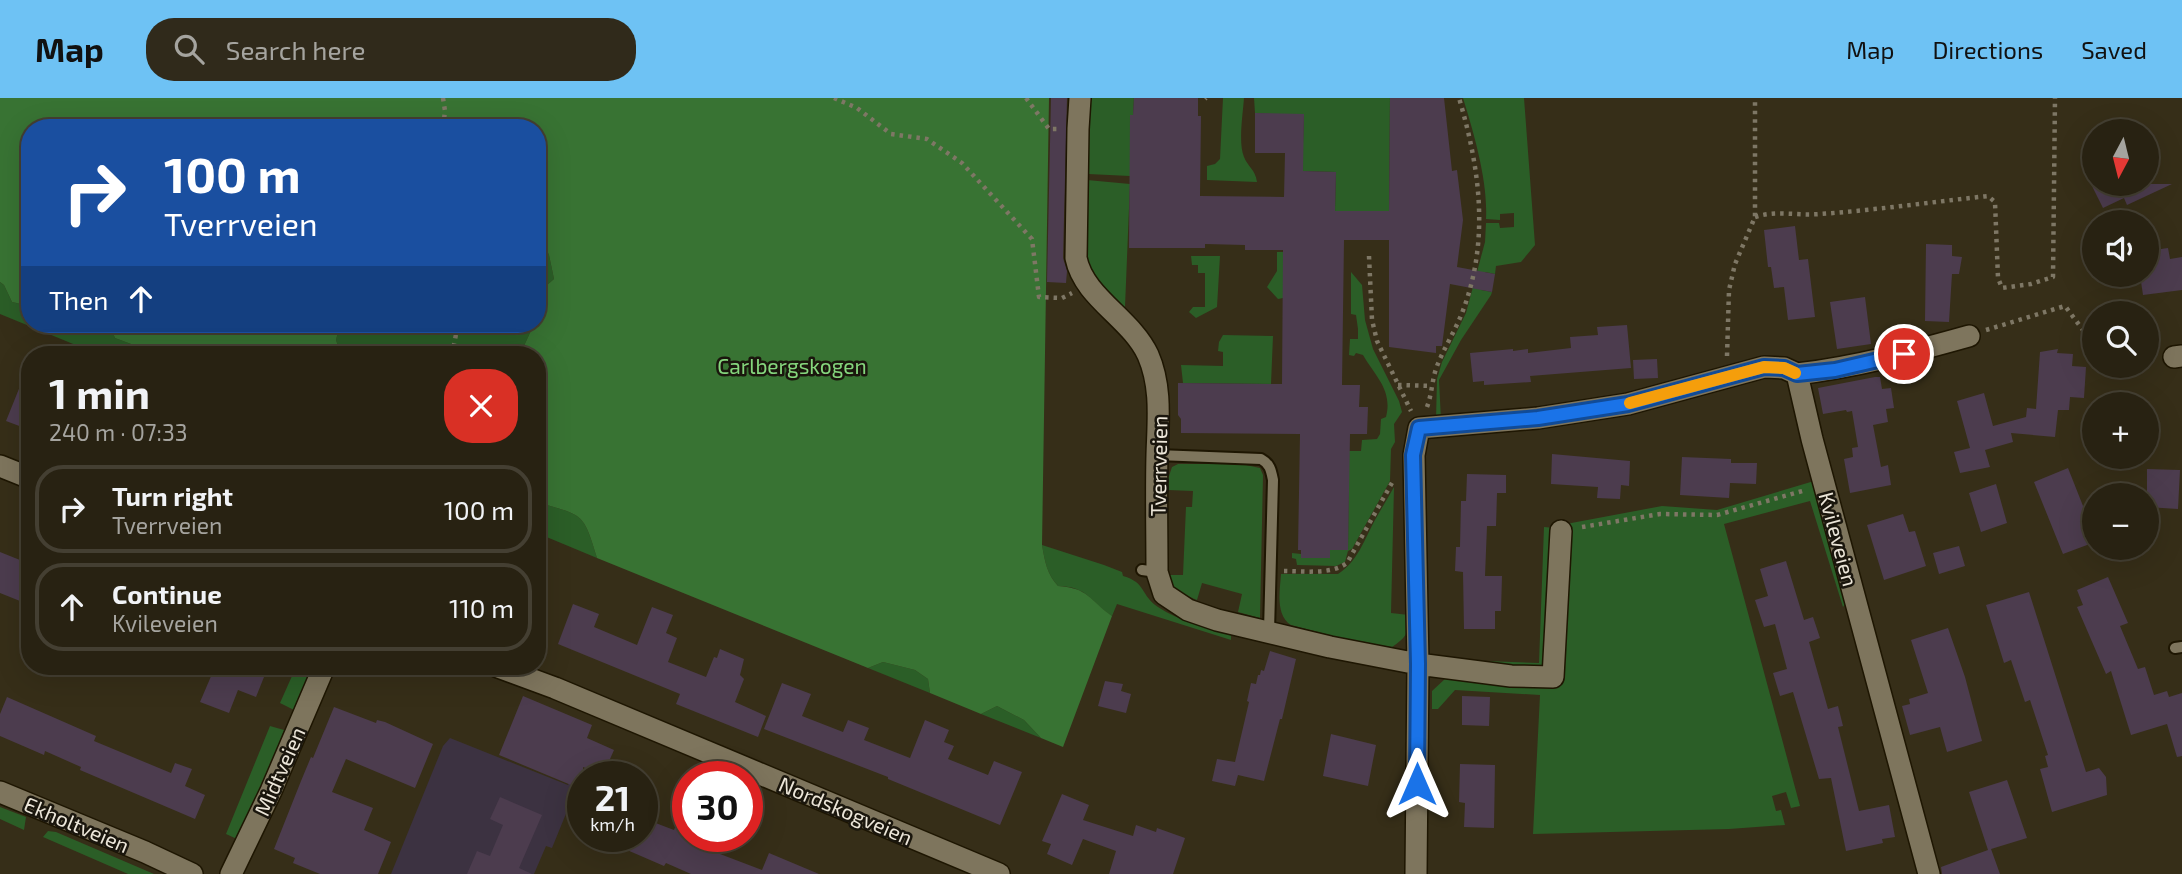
<!DOCTYPE html>
<meta charset="utf-8">
<style>
body{margin:0;font-family:"Exo 2",sans-serif;background:#302a1b;color:#f1f3f6;height:100vh;display:flex;flex-direction:column;font-size:26px;white-space:nowrap}
*{box-sizing:border-box;margin:0}
p{font-size:23px;color:#a5a49f}
.icon{flex:none;width:38px;height:38px;fill:none;stroke:currentColor;stroke-width:2;stroke-linecap:round;stroke-linejoin:round}
.map{position:relative;flex:1;overflow:hidden}
.sheet{position:absolute;left:21px;top:248px;width:525px;height:329px;display:flex;flex-direction:column;background:#282212;border-radius:28px;box-shadow:0 7px 28px #0002,0 0 0 2px #443f32}
.sheet>*{flex:none}
.guide{position:absolute;left:21px;top:21px;width:525px;height:214px;border-radius:28px;box-shadow:0 7px 28px #0002,0 0 0 2px #443f32;background:#1a4fa0;color:#fff;overflow:hidden}
.needle{width:46px;rotate:187deg}
.controls{position:absolute;left:2082px;top:21px;display:grid;gap:14px}
.controls a{display:grid;place-items:center;width:77px;height:77px;border-radius:50%;background:#282212;box-shadow:0 7px 28px #0002,0 0 0 2px #443f32;font-size:35px}
.speed{position:absolute;left:567px;top:663px;display:flex;gap:14px;font-size:35px;font-weight:700;text-align:center}
.speed>*{display:grid;place-content:center;width:91px;height:91px;border-radius:50%;background:#282212;box-shadow:0 7px 28px #0002,0 0 0 2px #443f32;line-height:1}
.speed small{font-size:18px;font-weight:400}
.speed .limit{border:10px solid #d22;background:#fff;color:#111}
.pin{position:absolute;display:grid;place-items:center;width:60px;height:60px;color:#fff;margin:-30px;border:4px solid #fff;border-radius:50%;box-shadow:0 2px 7px #0007}
.me{position:absolute;width:77px;margin:-38px;rotate:0deg;stroke-linejoin:round;filter:drop-shadow(0 0 5px #0008)}
.turn{display:flex;align-items:center;gap:24px;height:147px;padding:0 28px;font-size:32px}
.turn .icon{width:91px;height:91px;stroke-width:2.5}
.turn b{display:block;font-size:49px;line-height:60px}
.then{display:flex;align-items:center;height:66px;padding:0 28px;background:#0003;gap:14px;font-size:26px}
.round{display:grid;place-items:center;flex:none;width:74px;height:74px;border-radius:28px;background:#302a1b}
.overview{display:flex;align-items:center;justify-content:space-between;height:119px;padding:0 28px}
h1{font-size:42px;font-weight:700;line-height:52px}
ul{padding:0;list-style:none}
li{display:flex;align-items:center;gap:21px;height:88px;margin:0 14px 10px;padding:0 14px;border:4px solid #443f32;border-radius:28px}
li div{flex:1}
li b{display:block;font-size:26px}
li em{font-style:normal}
header{display:flex;align-items:center;gap:42px;box-sizing:border-box;height:98px;padding:0 35px;background:#6ec2f4;color:#111}
header strong{font-size:33px}
nav{display:flex;gap:38px;margin-inline-start:auto;font-size:24px}
.search{width:490px;height:63px;background:#302a1b;display:flex;align-items:center;gap:18px;box-sizing:border-box;padding:0 24px;border-radius:28px;color:#a5a49f;font-size:26px}
.map>svg:first-child{display:block}
</style>
<header>
<strong>Map</strong>
<div class="search"><svg class="icon" aria-label="search" viewBox="0 0 24 24"><circle cx="10" cy="10" r="6"/><path d="M15 15l6 6"/></svg>Search here</div>
<nav><a>Map</a><a>Directions</a><a>Saved</a></nav>
</header>
<div class="map">
<svg width="2182" height="776" viewBox="0 0 2182 776">
<rect width="100%" height="100%" fill="#362e18"/>
<path fill="#3c3241" d="M450 640 568 687 569 685 574 687V696L552 750 546 748 534 776H391L443 648Z"/>
<path fill="#2b5e27" d="M1092 0H1134L1133 17H1130V78L1088 76V18Z
M1223 0H1244C1243 15 1238 45 1244 59 1248 69 1255 71 1257 84L1207 82V68L1215 66 1220 61Z
M1254 0H1390L1389 113H1335L1336 74 1302 73 1304 18 1255 15Z
M1463 0H1524L1535 147 1521 164 1496 168 1495 176 1485 174 1481 192 1492 194 1491 197 1461 242 1439 282 1441 322 1436 321 1437 281 1442 264 1466 215 1485 144 1486 125H1499L1500 130 1514 129V115L1500 116V122L1486 121C1488 83 1474 36 1463 0Z
M1087 82 1130 86 1125 209 1112 202 1089 170 1085 153Z
M540 137 549 157 554 181 540 193 537 209V138Z
M1277 154H1283V200L1278 201 1267 189 1277 173Z
M1191 158H1220L1217 209 1196 220 1189 214 1193 209H1205V175H1198V167H1192Z
M1351 174 1362 187 1365 222 1373 251 1399 303 1402 314 1394 326 1395 344 1391 351 1390 383 1352 451 1348 453 1345 464 1336 468 1297 467 1296 461 1292 460V455L1301 456 1302 460H1329L1330 452H1348L1349 353H1361L1362 342 1377 341 1380 336 1381 321 1386 319C1393 292 1375 278 1363 257L1356 255 1354 258 1349 257 1350 241H1358V231L1356 217 1351 216Z
M0 184 4 187 12 204 30 208V226H109L115 240 139 249 140 257H100L0 216Z
M340 226H534L523 250 524 257H341L336 242Z
M1223 237 1273 238 1271 286 1183 285 1181 267 1223 268V254L1218 253 1219 244Z
M1178 366H1241L1260 370 1263 377 1260 520 1238 514 1242 496 1202 485 1197 502 1173 492 1167 477H1183L1186 409H1192L1193 393 1168 392V381L1172 369Z
M1814 383 1847 504 1843 509 1810 403 1724 426 1800 708 1791 710 1786 694 1772 698 1776 713 1781 712 1785 727 1729 731 1533 736 1540 597 1455 592 1438 611H1432V593L1446 580 1555 583 1566 426 1662 408 1717 412Z
M1394 389 1391 515 1409 517C1410 534 1406 540 1392 549L1368 547 1291 527C1275 517 1280 492 1281 476H1338C1358 463 1364 442 1375 422 1381 411 1388 400 1394 389Z
M537 404C583 418 583 413 597 460L537 435Z
M1544 429 1555 430 1548 571 1460 567 1458 562 1539 565Z
M1042 447 1104 467 1122 474 1123 478C1147 485 1140 497 1158 509 1179 523 1206 529 1231 536V542L1117 506 1112 518C1089 503 1089 489 1058 488 1047 476 1045 464 1042 447Z
M883 564 915 572 928 581 930 595 868 570Z
M296 569H312L294 612 280 605Z
M997 608 1024 622 1041 640 981 616Z
M270 628 284 632 264 685 237 741 226 736Z
M0 709 26 719 24 732 0 721Z
M48 733 56 734 154 776H128L43 739Z"/>
<path fill="#387333" d="M0 0H1049L1042 447C1045 464 1047 476 1058 488 1089 490 1089 502 1112 518L1063 649 1041 640 1024 622 997 608 981 616 930 595 928 581 915 572 883 564 868 570 597 460C583 413 583 418 537 404V257H524L523 250 534 226H537L540 193 554 181 549 157 540 137 537 138V30H30V208L12 204 4 187 0 184Z
M109 226H340L336 242 341 257H140L139 249 115 240Z"/>
<path fill="#4c3c4e" d="M1051 0H1067L1063 160 1067 173 1066 185 1047 184Z
M1134 0H1198V18H1201L1200 98 1284 99 1285 55H1255V15L1304 16 1303 73 1336 74 1335 113H1389L1390 0H1444L1452 73 1457 72 1463 122 1457 169 1495 176 1492 194 1450 186 1442 248H1436V255L1389 249V142H1344L1342 287H1360L1359 309H1368L1367 336H1350L1348 452H1330V460H1301V452H1298L1300 336 1181 335V321L1178 317V285L1282 286 1283 152H1245V147L1205 146V150H1129L1130 17H1133Z
M2091 86H2172L2127 107 2124 100 2103 110Z
M1795 128 1799 162 1808 161 1815 219 1788 222 1784 189 1774 190 1771 169H1768L1764 132Z
M1926 146 1952 147V158L1962 159 1959 176H1952L1949 224 1925 223Z
M2168 150 2170 161 2182 159V192L2143 197 2140 177H2147V153Z
M1865 199 1871 246 1837 251 1830 204Z
M1627 227 1631 270 1530 278 1531 284 1484 287V283L1473 284 1470 255 1513 251V253L1528 251V255L1571 250 1570 239 1598 237 1597 229Z
M2058 251 2057 255 2073 256 2072 268 2086 269 2084 300 2070 299 2069 312H2058L2055 339 2011 335 2013 344 1985 352 1990 369 1960 375 1954 354 1970 350 1957 303 1984 295 1993 328 2026 319 2027 310 2036 311 2040 254Z
M1657 261 1658 280 1634 281 1633 262Z
M29 266H30V332L6 323Z
M1875 279H1880L1882 291 1891 290 1894 310 1886 311 1888 324 1873 327 1881 369 1888 367 1891 387 1850 395 1844 361 1853 359 1852 350 1858 349 1852 313 1847 314 1846 312 1823 316 1818 290Z
M1552 356 1630 363 1629 388 1621 387 1620 401 1597 400 1598 389 1551 386Z
M1682 359 1731 361V365H1757L1756 386 1730 385 1729 400 1680 397Z
M2068 370 2085 413 2095 409V444L2063 456 2034 384Z
M2147 371 2180 372 2178 411 2147 409Z
M1467 376 1506 377V395H1497L1496 428H1487L1485 478H1502L1501 513H1495V531H1464L1463 474 1455 473 1456 449H1460L1461 403H1466Z
M1996 386 2007 425 1981 434 1969 395Z
M1903 416 1909 434 1915 433 1926 468 1884 482 1867 427Z
M1959 448 1965 468 1939 476 1933 455Z
M0 454 30 466V507L0 495Z
M1786 463 1804 522 1813 519 1820 540 1809 544 1828 611 1838 608 1843 628 1838 629 1859 713 1889 707 1895 739 1882 741 1883 745 1846 753 1831 680 1819 681 1793 594 1780 598 1773 575 1787 571 1775 526 1764 529 1755 502 1768 498 1760 471Z
M2108 479 2128 525 2120 528 2138 571 2145 569 2154 597 2167 593 2169 599 2182 595V658L2177 659 2167 626 2131 637 2111 573 2106 576 2077 509 2083 507 2077 492Z
M2029 494 2086 674 2099 670 2106 679 2107 697 2052 714 2040 671 2048 669 2045 658 2048 657 2030 602 2025 604 2011 562 2004 565 1986 507Z
M573 506 599 516 594 529 637 547 652 509 673 517 666 535 677 540 668 564 706 579 714 559 717 560 720 551 744 561 740 577 744 581 735 604 766 618 758 639 676 606 680 596 558 546Z
M1948 530 1965 579 1982 643 1947 654 1940 629 1910 637 1902 608 1910 606 1909 601 1928 595 1911 542Z
M1270 553 1296 561 1282 621H1280L1264 683 1238 677 1235 688 1212 683 1217 661 1235 664 1249 604 1247 603 1251 585 1256 586 1258 577H1260L1261 572 1264 573Z
M215 569H268L256 599 238 592 229 615 200 604Z
M1105 583 1123 586 1121 593 1131 596 1126 615 1098 608Z
M782 585 811 596 802 618 843 634 848 622 869 630 864 642 910 660 925 622 949 632 944 644 954 648 948 661 988 677 994 663 1022 674 1000 727 888 681V679L764 631Z
M523 598 592 627 587 640 614 652 603 677 583 669V692L499 657Z
M1462 598 1490 599 1489 628 1462 627Z
M7 599 96 638 94 643 171 675 175 665 192 671 185 688 205 697 195 721 80 672 81 669 45 653 44 657 0 638V616Z
M334 609 376 625 377 622 385 624 433 646 415 690 346 661 332 694 373 710 364 732 391 744 378 776H320L293 765 295 760 274 751 301 683 311 659 313 660Z
M1331 636 1376 647 1368 688 1323 678Z
M1460 666 1495 667 1494 730 1464 729 1465 705 1459 704Z
M2007 682 2027 740 1991 751 2000 776H1942L1941 769 1988 752 1969 694Z
M1062 696 1089 707 1083 722 1133 738 1136 727 1156 734 1157 730 1185 740 1173 776H1109L1116 753 1083 741 1072 767 1047 756 1051 746 1042 743Z
M500 699 542 717 519 770 532 776H467L477 753 490 758 503 727 490 721Z
M687 700 688 738 701 743 699 748 762 772 769 755 819 776H691L666 765 664 768 597 739 642 738V728L645 721 674 732Z"/>
<g fill="none" stroke-linecap="round" stroke-linejoin="round">
<g stroke="#1e1602" stroke-width="14">
<path id="lane" d="M1157 357 1261 361C1270 366 1271 372 1273 382L1269 533
M1142 472 1157 474
M2175 550 2182 549"/>
</g>
<g stroke="#1e1602" stroke-width="24">
<path id="street" d="M1080 0 1078 31 1076 160C1084 200 1131 220 1148 257 1162 289 1158 323 1157 357 1156 396 1157 435 1157 474L1164 496 1188 512 1217 522 1330 549 1418 566 1511 578 1553 579 1561 433
M2174 259 2182 258
M0 368 30 380
M498 569 555 590 999 776
M231 776 271 693 324 569
M1416 776 1418 566 1414 357 1419 330 1538 320 1628 306 1764 269 1784 270 1797 276
M1929 776 1812 341 1797 276C1856 269 1912 254 1969 238"/>
</g>
<g stroke="#1e1602" stroke-width="24">
<path id="secondary" d="M0 694 145 754 192 776"/>
</g>
<path stroke="#7e7765" stroke-width="4.5" stroke-dasharray="3.5 5" stroke-linecap="butt" d="M443 0 445 13 443 30
M834 0 857 10 891 36 927 41 962 65 1032 141 1039 199 1062 200 1072 195
M1026 0 1049 31H1059
M1205 1 1206 0
M1755 119C1776 112 1798 118 1820 116 1876 112 1932 104 1988 98L1995 104 1998 180 2002 190 2031 186 2053 179 2055 0
M1369 158 1372 222 1377 243 1411 313
M1986 232 2065 208 2092 244H2095
M2147 242 2159 247
M452 257 458 226
M1727 258 1729 192 1735 166 1755 119V0
M1398 287 1432 288
M1427 309C1432 296 1432 281 1437 268 1444 250 1455 233 1462 215 1490 143 1480 71 1459 0
M1582 429 1660 416 1717 417 1806 392
M1284 473C1304 473 1331 477 1347 465L1393 383"/>
<use href="#lane" stroke="#7e755d" stroke-width="10"/>
<use href="#street" stroke="#7e755d" stroke-width="21"/>
<use href="#secondary" stroke="#7e755d" stroke-width="21"/>
</g>
<g fill="none" stroke-linecap="round" stroke-linejoin="round">
<g stroke="#114b97" stroke-width="18">
<path id="route" d="M1417 686 1418 566 1413 357 1419 330 1538 320 1628 306 1764 269 1784 270 1797 276 1835 272 1904 256"/>
</g>
<use href="#route" stroke="#1a73e8" stroke-width="12"/>
<path stroke="#f59e0b" stroke-width="12" d="M1630 305 1764 269 1784 270 1795 275"/>
</g>
<g text-anchor="middle" dominant-baseline="central" stroke-width="5" stroke-linejoin="round" paint-order="stroke">
<g font-size="21" fill="#85d67d" stroke="#1a160d">
<text x="792" y="267">Carlbergskogen</text>
</g>
<g font-size="21" fill="#ece6d9" stroke="#1a160d">
<text transform="translate(1158 368) rotate(-89)">Tverrveien</text>
<text transform="translate(1839 441) rotate(75)">Kvileveien</text>
<text transform="translate(279 673) rotate(-66)">Midtveien</text>
<text transform="translate(846 712) rotate(23)">Nordskogveien</text>
<text transform="translate(77 726) rotate(23)">Ekholtveien</text>
</g>
</g>
</svg>
<div class="controls">
<a><svg class="needle" viewBox="-14 -14 28 28"><path d="M0-13l5 13h-10z" fill="#e53935"/><path d="M0 13l5-13h-10z" fill="#a5a49f"/></svg></a>
<a><svg class="icon" aria-label="sound" viewBox="0 0 24 24"><path d="M4 9h4l5-4v14l-5-4H4zM17 9q2 3 0 6"/></svg></a>
<a><svg class="icon" aria-label="search" viewBox="0 0 24 24"><circle cx="10" cy="10" r="6"/><path d="M15 15l6 6"/></svg></a>
<a>+</a>
<a>−</a>
</div>
<div class="speed"><div>21<small>km/h</small></div><div class="limit">30</div></div>
<div class="pin" style="left:1904px;top:256px;background:#d93025"><svg class="icon" aria-label="arrive" viewBox="0 0 24 24"><path d="M6 21V4h12l-3 4 3 4H6"/></svg></div>
<svg class="me" style="left:1417px;top:686px" viewBox="-20 -20 40 40"><path d="M0-17L14 15 0 8-14 15z" fill="#1a73e8" stroke="#fff" stroke-width="4"/></svg>
<div class="guide">
<div class="turn"><svg class="icon" aria-label="right" viewBox="0 0 24 24"><path d="M7 20v-9h11M14 6l5 5-5 5"/></svg><div><b>100 m</b>Tverrveien</div></div>
<div class="then">Then<svg class="icon" aria-label="ahead" viewBox="0 0 24 24"><path d="M12 20V5M6 11l6-6 6 6"/></svg></div>
</div>
<section class="sheet">
<div class="overview"><div><h1>1 min</h1><p>240 m · 07:33</p></div><a class="round" style="background:#d93025;color:#fff"><svg class="icon" aria-label="close" viewBox="0 0 24 24"><path d="M6 6l12 12M18 6L6 18"/></svg></a></div>
<ul>
<li><svg class="icon" aria-label="right" viewBox="0 0 24 24"><path d="M7 20v-9h11M14 6l5 5-5 5"/></svg><div><b>Turn right</b><p>Tverrveien</p></div><em>100 m</em></li>
<li><svg class="icon" aria-label="ahead" viewBox="0 0 24 24"><path d="M12 20V5M6 11l6-6 6 6"/></svg><div><b>Continue</b><p>Kvileveien</p></div><em>110 m</em></li>
</ul>
</section>
</div>
